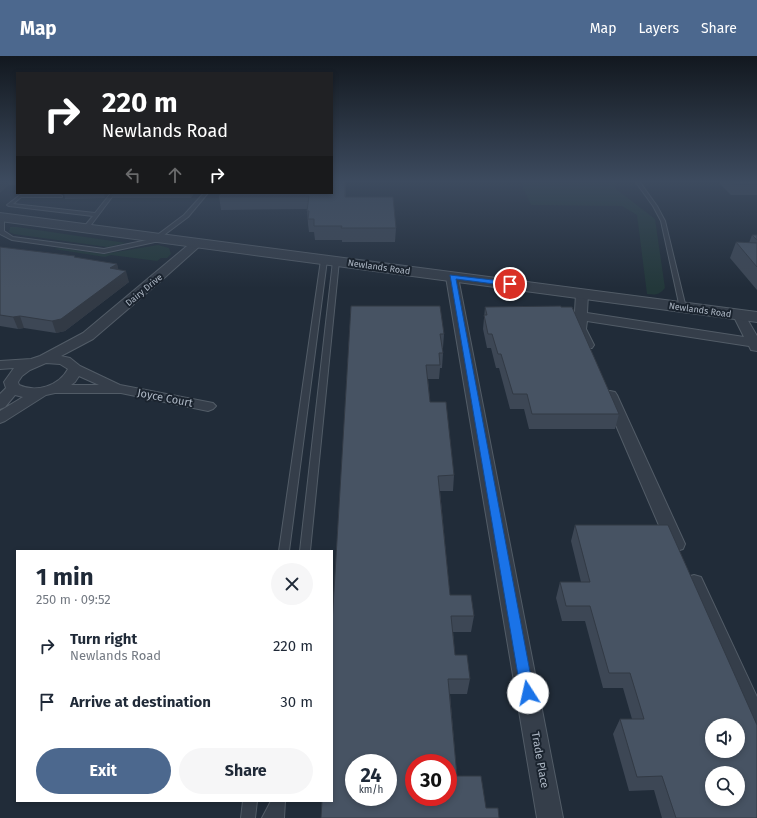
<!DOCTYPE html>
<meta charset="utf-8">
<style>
body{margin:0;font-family:"Fira Sans",sans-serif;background:#f6f6f7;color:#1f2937;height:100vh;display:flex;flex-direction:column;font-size:15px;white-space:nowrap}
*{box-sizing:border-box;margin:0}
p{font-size:13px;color:#747a83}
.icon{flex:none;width:22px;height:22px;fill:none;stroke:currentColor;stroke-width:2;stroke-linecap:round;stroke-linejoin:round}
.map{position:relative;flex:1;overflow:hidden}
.details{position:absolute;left:16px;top:494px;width:317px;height:252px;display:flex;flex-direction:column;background:#fff;border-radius:0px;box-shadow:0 2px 6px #0003}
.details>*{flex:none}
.top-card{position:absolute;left:16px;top:16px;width:317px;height:122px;border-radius:0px;box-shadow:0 2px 6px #0003;background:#202124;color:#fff;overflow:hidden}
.buttons{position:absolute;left:705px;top:662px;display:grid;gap:8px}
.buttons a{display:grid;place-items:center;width:40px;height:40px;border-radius:50%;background:#fff;box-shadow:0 2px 6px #0003;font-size:20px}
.speed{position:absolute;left:345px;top:698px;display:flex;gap:8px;font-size:20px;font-weight:700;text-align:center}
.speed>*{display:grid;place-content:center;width:52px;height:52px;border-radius:50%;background:#fff;box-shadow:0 2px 6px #0003;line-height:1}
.speed small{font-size:10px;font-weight:400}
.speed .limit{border:6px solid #d22;background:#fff;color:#111}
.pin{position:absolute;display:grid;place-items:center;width:34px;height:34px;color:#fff;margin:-17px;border:2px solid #fff;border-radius:50%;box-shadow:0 1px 4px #0007}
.me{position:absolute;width:44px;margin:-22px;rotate:350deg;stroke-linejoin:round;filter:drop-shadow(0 0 3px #0008)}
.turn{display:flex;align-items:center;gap:14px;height:84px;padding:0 20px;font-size:18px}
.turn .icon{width:52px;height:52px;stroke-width:2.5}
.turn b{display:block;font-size:28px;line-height:34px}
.lanes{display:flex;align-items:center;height:38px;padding:0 20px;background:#0003;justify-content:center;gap:20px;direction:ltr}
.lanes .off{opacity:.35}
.round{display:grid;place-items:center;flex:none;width:42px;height:42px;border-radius:21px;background:#f6f6f7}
.head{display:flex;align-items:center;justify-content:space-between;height:68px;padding:0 20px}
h1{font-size:24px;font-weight:700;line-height:30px}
.action{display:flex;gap:8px;margin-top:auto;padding:8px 20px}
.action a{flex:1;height:46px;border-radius:24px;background:#4c688e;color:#fff;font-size:16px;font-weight:700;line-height:46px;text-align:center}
.action a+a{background:#f6f6f7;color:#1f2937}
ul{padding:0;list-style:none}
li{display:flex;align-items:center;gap:12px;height:56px;padding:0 20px}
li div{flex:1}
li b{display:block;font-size:15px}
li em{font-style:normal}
header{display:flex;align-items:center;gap:24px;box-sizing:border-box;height:56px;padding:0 20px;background:#4c688e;color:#fff}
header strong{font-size:19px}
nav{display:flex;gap:22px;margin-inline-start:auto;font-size:14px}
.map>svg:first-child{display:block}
</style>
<header>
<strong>Map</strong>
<nav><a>Map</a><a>Layers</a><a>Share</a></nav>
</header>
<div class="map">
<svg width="757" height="762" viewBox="0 0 757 762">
<rect width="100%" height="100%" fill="#212c39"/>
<path fill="#23383a" d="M520 125H614L616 133 655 163 665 232C659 239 656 239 647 238L637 159 622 150 531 149Z
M10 171H17L126 187 107 191 14 178 9 176Z
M158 189 169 192 171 198 167 202H161L157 205 111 199 105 201 54 193 60 192 104 198Z"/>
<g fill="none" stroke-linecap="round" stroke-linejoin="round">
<g stroke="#525c67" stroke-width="2">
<path id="service" d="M635 125H639L657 150 665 165 686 252 685 253H681L680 252 661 165 653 150Z
M111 137H115L88 173 86 174 83 172 93 160 9 150 7 149 20 139H60L62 140V141H21L13 148 95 157Z
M204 137H208L188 161 160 182H164V184L104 197 12 184 0 178V160H2L4 161V175L13 181 104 193 157 182 155 181 156 180 184 159Z
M324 202 327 204 289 495H279L321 204Z
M336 203 339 205 310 495H300L333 205Z
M243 745H257L255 762H241Z
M271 745H285L284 762H262Z"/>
</g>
<g stroke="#525c67" stroke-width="2">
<path id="minor" d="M197 184 202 187 201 189 163 223 93 283 61 300 70 302 80 310 120 329 213 347 216 350 213 353 208 355 121 337H55L46 339 5 365 0 367V355L23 341 15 339 5 351 0 353V338L6 332 4 326 14 312 0 313V305L31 303 40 300 83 277 193 185ZM46 307 60 308 68 313C59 330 36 337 19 329L18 326 22 320 30 314ZM79 320 99 329H71L75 326Z
M452 218 456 219 458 221 563 762H537L446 221 448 219Z
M582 234 586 235 588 238 587 257 744 281 733 259 735 256H743L757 280V295L751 294 749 290 587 265 586 273 594 289 592 292H582L574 273 576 238 578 235Z
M610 335 615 336 617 339 685 488 683 493 676 495 669 493 667 488 603 339 605 336Z
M694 519 701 521 757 641V680L748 676 684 527 687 521Z"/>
</g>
<g stroke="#525c67" stroke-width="2">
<path id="tertiary" d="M0 157 757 256V266L0 165Z"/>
</g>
<use href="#service" fill="#353e4a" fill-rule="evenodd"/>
<use href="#minor" fill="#353e4a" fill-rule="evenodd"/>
<use href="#tertiary" fill="#353e4a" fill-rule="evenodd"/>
</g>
<path fill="#3d4755" d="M0 125H17V129H9Z
M332 125H346V141L396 172 395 186H342V184H315L314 176H309L308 168 307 153 221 154 219 140Z
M717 125H757V139H731Z
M64 137H110L105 142 65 143Z
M112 137H194L191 142H113Z
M752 179H757V234L730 202 736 186 749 187Z
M0 191 117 208 118 214 129 226 65 275 56 277 24 272 18 273 0 270Z
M351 250 444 278 443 292H442L443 297 442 312H440L439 323H428L430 346 454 419 453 435H440L450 539 474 560 471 576H453L455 599 470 623 467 638H450L457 720 486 752 321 762Z
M485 251 619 358 615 373H529L524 353H510L499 312H496L491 292H487L483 273Z
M575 469 757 762H662L654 734 629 735 613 678 620 663H632L623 632H603L585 565H562L556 542 560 526H581L571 485Z"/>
<path fill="#323a45" d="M0 125H8L9 129 0 137Z
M345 125H346L345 154Z
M104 137H110L105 142Z
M190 137H194L191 142Z
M117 208 120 219 110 212Z
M126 215 129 226 65 275 56 277 52 265Z
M20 260 24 272 18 273 13 261Z"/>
<path fill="#475363" stroke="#323a45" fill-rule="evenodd" d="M332 125H345V141H393L396 172H341L342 170H314V163H308L309 155H307L309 140H219L221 137H332Z
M732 125H757V128H734Z
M752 179H757V184Z
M736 186 757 187V211Z
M0 191 75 200 74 201 117 208 110 212 126 215 61 263 52 265 20 260 13 261 0 259Z
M351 250H440L444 278H440L443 297H439L440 309H426L430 346H446L454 419 438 420 450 539H471L474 560H451L455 599H467L470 623H448L457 720H481L486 752H498L499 762H321L322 745H332V568ZM354 707H388V741H354ZM414 707H448V741H414Z
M561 250V251H572L619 358H532L527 338H513L501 298H498L492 278H488L484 259H487L485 251Z
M575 469H668L757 669V762H676L662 720 637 721 620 663H644L630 617H609L590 550H566L560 526H590ZM712 669H738V695H712ZM712 717H738V743H712Z"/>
<linearGradient id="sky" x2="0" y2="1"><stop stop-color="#12181f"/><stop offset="0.54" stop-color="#3d4b5f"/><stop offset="1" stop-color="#3d4b5f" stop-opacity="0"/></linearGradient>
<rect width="757" height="232" fill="url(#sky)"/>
<path fill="#1a73e8" stroke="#114b97" d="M450 219 510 226 513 228 510 230 456 223 534 637 532 641 528 643 523 641 521 637Z"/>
<g text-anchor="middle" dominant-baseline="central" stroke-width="4" stroke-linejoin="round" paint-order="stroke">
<g font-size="9" fill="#afb9c6" stroke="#1a232e">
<text transform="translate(379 211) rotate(8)">Newlands Road</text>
<text transform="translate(144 234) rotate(-40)">Dairy Drive</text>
<text transform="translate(700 254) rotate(8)">Newlands Road</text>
</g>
<g font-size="11" fill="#afb9c6" stroke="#1a232e">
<text transform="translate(165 342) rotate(11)">Joyce Court</text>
<text transform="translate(540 704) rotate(80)">Trade Place</text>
</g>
</g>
</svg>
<div class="buttons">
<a><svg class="icon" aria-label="sound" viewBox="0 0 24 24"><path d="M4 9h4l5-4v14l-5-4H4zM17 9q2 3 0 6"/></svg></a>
<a><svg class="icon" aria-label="search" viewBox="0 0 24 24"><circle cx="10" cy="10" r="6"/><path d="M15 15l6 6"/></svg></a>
</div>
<div class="speed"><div>24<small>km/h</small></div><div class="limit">30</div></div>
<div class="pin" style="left:510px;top:228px;background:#d93025"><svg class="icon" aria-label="arrive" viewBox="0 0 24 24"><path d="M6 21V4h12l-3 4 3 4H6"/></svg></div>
<svg class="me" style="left:528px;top:637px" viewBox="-20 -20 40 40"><circle r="19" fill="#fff"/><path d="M0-13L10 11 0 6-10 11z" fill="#1a73e8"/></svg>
<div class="top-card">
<div class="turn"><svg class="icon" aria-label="right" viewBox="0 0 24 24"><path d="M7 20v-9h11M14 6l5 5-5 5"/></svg><div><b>220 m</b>Newlands Road</div></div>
<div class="lanes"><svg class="icon off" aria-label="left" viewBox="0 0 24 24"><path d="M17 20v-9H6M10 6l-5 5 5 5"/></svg><svg class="icon off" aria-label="ahead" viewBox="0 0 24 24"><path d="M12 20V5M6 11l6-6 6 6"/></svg><svg class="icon" aria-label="right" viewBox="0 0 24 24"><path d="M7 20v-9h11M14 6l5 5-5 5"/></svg></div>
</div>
<section class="details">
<div class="head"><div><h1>1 min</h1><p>250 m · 09:52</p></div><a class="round"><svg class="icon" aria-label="close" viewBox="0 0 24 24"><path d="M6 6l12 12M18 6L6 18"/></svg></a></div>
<ul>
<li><svg class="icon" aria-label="right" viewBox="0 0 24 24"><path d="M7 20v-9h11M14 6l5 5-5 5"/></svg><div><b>Turn right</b><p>Newlands Road</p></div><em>220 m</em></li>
<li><svg class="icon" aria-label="arrive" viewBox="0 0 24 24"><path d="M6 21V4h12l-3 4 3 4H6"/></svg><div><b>Arrive at destination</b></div><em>30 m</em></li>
</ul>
<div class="action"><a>Exit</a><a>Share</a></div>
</section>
</div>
